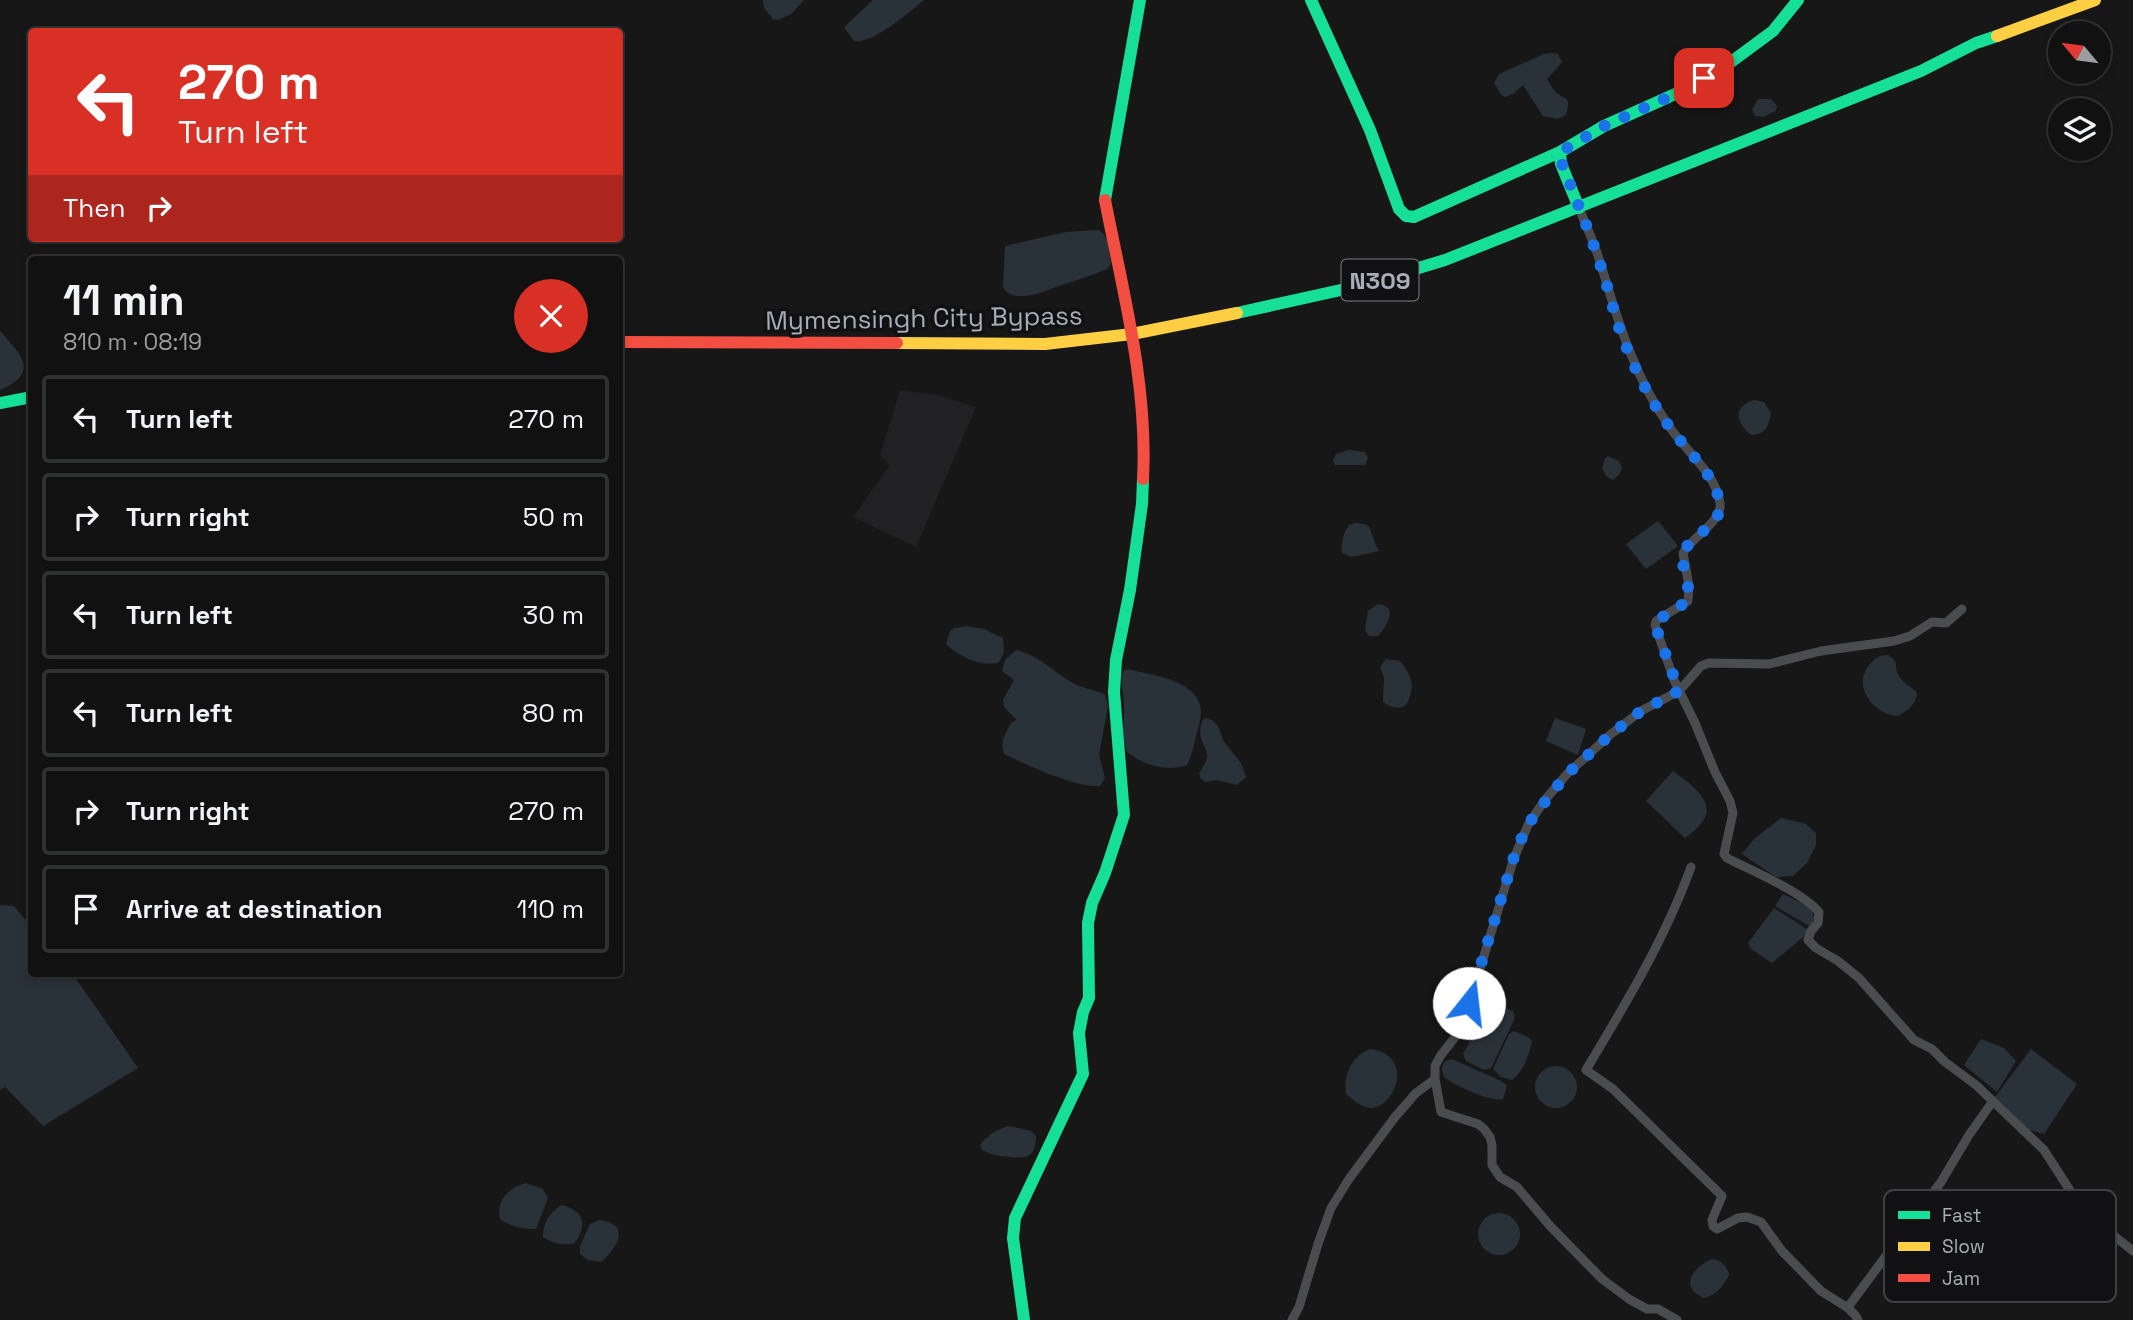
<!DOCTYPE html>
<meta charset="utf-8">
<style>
body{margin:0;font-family:"Space Grotesk",sans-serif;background:#1a1a1a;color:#f1f3f6;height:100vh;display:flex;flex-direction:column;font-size:26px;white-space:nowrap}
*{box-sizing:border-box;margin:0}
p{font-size:23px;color:#9c9d9f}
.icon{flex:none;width:38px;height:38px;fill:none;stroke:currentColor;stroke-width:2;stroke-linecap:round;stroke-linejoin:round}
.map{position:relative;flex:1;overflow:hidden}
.details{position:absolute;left:28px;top:256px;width:595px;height:721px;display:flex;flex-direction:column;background:#111;border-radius:7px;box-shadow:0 4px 10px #0003,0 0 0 2px #303131}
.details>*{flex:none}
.top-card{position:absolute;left:28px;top:28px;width:595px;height:214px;border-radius:7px;box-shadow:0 4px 10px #0003,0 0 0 2px #303131;background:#d93025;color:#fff;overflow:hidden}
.needle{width:46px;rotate:299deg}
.tools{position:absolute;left:2048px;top:21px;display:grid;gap:14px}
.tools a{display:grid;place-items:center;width:63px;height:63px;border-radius:50%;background:#111;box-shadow:0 4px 10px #0003,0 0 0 2px #303131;font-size:35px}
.pin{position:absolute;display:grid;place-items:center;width:60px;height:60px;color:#fff;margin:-30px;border-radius:14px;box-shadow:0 4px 10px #0006}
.me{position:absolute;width:77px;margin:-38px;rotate:16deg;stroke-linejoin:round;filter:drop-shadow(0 0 5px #0008)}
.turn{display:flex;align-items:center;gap:24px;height:147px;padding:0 35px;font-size:32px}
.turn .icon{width:91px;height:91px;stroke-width:2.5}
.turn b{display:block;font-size:49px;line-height:60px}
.then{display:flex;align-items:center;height:66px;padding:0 35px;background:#0003;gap:14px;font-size:26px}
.round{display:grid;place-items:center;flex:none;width:74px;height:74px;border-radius:37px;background:#1a1a1a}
.headline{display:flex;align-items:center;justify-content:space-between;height:119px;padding:0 35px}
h1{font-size:42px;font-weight:800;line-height:52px}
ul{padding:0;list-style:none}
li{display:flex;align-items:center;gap:21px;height:88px;margin:0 14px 10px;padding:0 21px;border:4px solid #303131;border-radius:7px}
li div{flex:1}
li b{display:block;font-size:26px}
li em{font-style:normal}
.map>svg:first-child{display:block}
</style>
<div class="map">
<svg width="2133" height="1320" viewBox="0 0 2133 1320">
<rect width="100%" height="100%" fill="#171717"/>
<path fill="#212123" d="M900 390 938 395 976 407 916 547 853 517 890 465 880 455Z"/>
<path fill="#2a3239" d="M763 0H804L791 14 778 20 773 19 764 8Z
M873 0H924C910 12 871 45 854 41L844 27Z
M1552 53 1558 54 1562 62 1547 79C1549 82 1552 88 1554 90 1565 102 1572 94 1566 115L1558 119 1543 116 1523 85 1513 94 1504 97 1500 93 1494 83 1499 74 1544 54Z
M1758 99H1771L1777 106 1776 111 1763 117 1755 116 1752 110Z
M1098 230C1110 235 1109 253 1111 264L1107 269C1093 275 1079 279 1065 284 1049 289 1014 307 1003 287L1005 246 1066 232Z
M0 331C21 355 41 372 0 390Z
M1754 400 1764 402 1771 413C1769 426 1765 435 1751 435 1736 423 1732 407 1754 400Z
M1349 450 1365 452 1368 458 1365 465H1335L1333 460 1336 454Z
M1608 456 1619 461 1622 468 1619 475 1613 480 1606 476 1602 468 1605 459Z
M1658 521 1678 546 1646 569 1626 544Z
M1355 523C1372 524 1369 527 1374 540 1375 544 1377 547 1379 551L1351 557 1342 553C1341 543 1343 533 1349 525Z
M1378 604C1400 606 1386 627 1378 636H1369L1365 630 1368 611Z
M967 626 984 629 1003 638 1004 652 999 662C982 668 958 656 946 644L950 631 955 628Z
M1016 650C1039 655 1053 672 1073 683 1083 688 1094 690 1105 694L1108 706 1099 755 1105 778 1100 786C1076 788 1027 765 1004 754 1000 742 1005 733 1012 722L1017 720 1004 707 1003 700 1014 680 1002 671 1005 660Z
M1888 655C1901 663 1893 666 1899 676 1903 683 1912 687 1917 693 1917 703 1906 713 1897 716 1873 714 1852 686 1869 665 1875 658 1879 655 1888 655Z
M1386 659 1400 661C1413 678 1415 684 1407 704 1400 710 1391 708 1383 702L1384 677 1380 667Z
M1128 669C1153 676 1202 680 1201 713 1201 718 1199 724 1198 729 1194 742 1193 753 1187 765 1168 772 1142 765 1127 752 1121 737 1124 722 1124 705 1124 693 1119 683 1123 671Z
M1206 718 1212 720 1218 726 1224 742 1241 763 1246 777 1237 785 1216 780 1206 782 1201 779 1199 774C1202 768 1206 763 1207 758 1209 744 1194 743 1203 719Z
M1555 718 1586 729 1578 755 1546 741Z
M1673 771C1703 793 1725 810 1685 838L1646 801Z
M1781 818 1806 824 1816 833V845L1807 863 1793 876 1776 877 1742 854 1754 839Z
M1783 894C1797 902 1822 907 1811 927L1775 906Z
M0 905 14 906 31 927 32 973H72L138 1068 43 1126 5 1087 0 1090Z
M1774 908 1808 930 1807 934 1772 963 1751 949 1748 943Z
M1494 1003 1513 1011 1515 1018 1491 1068 1484 1070 1466 1061 1463 1054 1489 1007Z
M1514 1031 1530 1038 1532 1042C1529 1055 1523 1072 1512 1080L1501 1077 1493 1069 1509 1034Z
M1981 1039 2004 1048 2016 1061 1997 1092 1964 1065Z
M1370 1049C1415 1054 1396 1108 1370 1108 1361 1107 1353 1100 1346 1094 1343 1075 1352 1056 1370 1049Z
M2031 1049 2077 1084 2044 1134 2029 1130 1995 1097Z
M1452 1059 1501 1081 1507 1086 1503 1099C1489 1102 1457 1086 1445 1078 1440 1070 1441 1060 1452 1059Z
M1535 1087a21 21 0 1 1 42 0a21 21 0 1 1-42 0Z
M1009 1126 1031 1131 1036 1136C1035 1157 1028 1159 1010 1157 999 1156 991 1155 982 1150L980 1145C987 1135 998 1129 1009 1126Z
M526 1183 543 1189 548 1198 536 1229C522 1229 511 1227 500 1219 496 1199 509 1188 526 1183Z
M561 1205C584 1210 588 1225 574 1244 562 1245 554 1244 543 1237 543 1222 549 1214 561 1205Z
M1478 1234a21 21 0 1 1 42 0a21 21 0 1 1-42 0Z
M599 1220C633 1224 616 1249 601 1262L588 1260 580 1254V1246L590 1224Z
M1712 1259C1720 1260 1728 1266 1729 1275 1724 1285 1716 1296 1704 1298 1678 1287 1693 1267 1712 1259Z"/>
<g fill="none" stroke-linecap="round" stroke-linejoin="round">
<path stroke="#4b4c50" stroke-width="9" d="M1579 208C1587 228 1596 247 1602 268 1619 325 1636 380 1671 429 1687 452 1716 474 1720 503 1723 521 1691 538 1683 553L1689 586 1688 601 1656 621 1655 625 1674 680 1695 723 1715 772 1730 801 1733 813 1724 854 1727 858C1754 872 1799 890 1819 912L1818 923 1811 931 1808 940 1816 948 1838 961 1859 978 1914 1040 1932 1049 1945 1062 1976 1085 2044 1150 2078 1203 2108 1231 2133 1251
M1691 867C1665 939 1625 1005 1586 1070L1613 1089 1722 1196 1712 1220 1713 1226 1717 1229 1738 1218 1747 1217 1761 1222 1782 1251 1821 1291 1848 1308
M1292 1320 1299 1307 1318 1244 1331 1208 1349 1179 1395 1117 1416 1093 1435 1079
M1677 1320 1658 1309H1647L1629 1299 1602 1279 1551 1227 1517 1187 1500 1177 1492 1165V1145L1490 1137 1484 1129 1478 1124 1441 1112 1435 1079V1066L1441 1055 1456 1036 1464 1021 1514 858 1528 825 1544 801 1567 774 1611 734 1641 711 1679 691 1701 666 1709 663 1769 664 1821 651 1894 641 1910 636 1932 622 1946 623 1962 609
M1858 1320 1855 1315 1848 1308 1851 1303 1941 1182 1969 1135 1993 1101"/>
<path stroke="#16e098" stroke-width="12" d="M1311 0 1370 130 1399 209 1406 216 1414 217 1560 152
M1105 200 1140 0
M1579 208 1561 164 1560 152 1604 126 1682 91 1727 65 1773 31 1798 0
M1237 313 1359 286 1445 260 1921 71 1976 43 1997 36
M0 403 32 397
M1024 1320 1013 1238 1015 1218 1083 1074 1079 1033 1083 1012 1089 998 1088 923 1092 903 1105 873 1124 815 1114 692 1116 660 1130 590 1142 504 1143 479"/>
<path stroke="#ffcf43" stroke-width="12" d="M1997 36 2095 0
M897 343 1045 344 1132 334 1237 313"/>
<path stroke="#f24e42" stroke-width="12" d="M1105 200C1123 292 1148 385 1143 479
M620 342 897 343"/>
</g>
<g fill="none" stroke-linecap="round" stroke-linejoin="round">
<path stroke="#1a73e8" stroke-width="12" stroke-dasharray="0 21.6" d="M1469 1003 1517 847 1533 817 1567 774 1611 734 1641 711 1679 691 1655 625 1656 621 1688 601C1692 585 1677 562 1685 549 1693 536 1722 522 1720 505 1716 475 1688 452 1671 429 1648 398 1631 362 1618 325 1612 305 1607 284 1600 264 1589 230 1575 197 1562 164L1560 152 1604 126 1682 91 1704 78"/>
</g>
<g text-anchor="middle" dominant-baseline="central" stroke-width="7" stroke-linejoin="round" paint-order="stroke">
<rect fill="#111113" stroke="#7b7e86" stroke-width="2" x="1341.5" y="259.5" width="77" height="41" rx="5"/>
<g font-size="24" font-weight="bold" fill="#a8adb8">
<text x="1380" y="280">N309</text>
</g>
<g font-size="26" fill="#a8adb8" stroke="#111113">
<text transform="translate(924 318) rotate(-1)">Mymensingh City Bypass</text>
</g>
</g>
<rect x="1884" y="1190" width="232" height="112" rx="10" fill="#111113" stroke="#3e4045" stroke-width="2"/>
<rect x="1898" y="1211" width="32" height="8" fill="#16e098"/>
<rect x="1898" y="1242" width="32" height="9" fill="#ffcf43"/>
<rect x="1898" y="1274" width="32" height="8" fill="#f24e42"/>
<g font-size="19" fill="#a8adb8">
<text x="1942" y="1222">Fast</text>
<text x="1942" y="1253">Slow</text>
<text x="1942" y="1285">Jam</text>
</g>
</svg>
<div class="tools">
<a><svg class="needle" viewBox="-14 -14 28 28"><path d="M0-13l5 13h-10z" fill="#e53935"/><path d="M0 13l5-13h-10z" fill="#9c9d9f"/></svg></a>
<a><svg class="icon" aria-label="layers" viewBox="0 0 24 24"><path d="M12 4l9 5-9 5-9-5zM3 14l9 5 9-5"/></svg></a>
</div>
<div class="pin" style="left:1704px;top:78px;background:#d93025"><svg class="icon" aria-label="arrive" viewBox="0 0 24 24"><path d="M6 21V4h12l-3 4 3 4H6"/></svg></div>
<svg class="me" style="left:1469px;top:1003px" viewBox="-20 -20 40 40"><circle r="19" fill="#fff"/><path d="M0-13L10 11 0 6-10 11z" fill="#1a73e8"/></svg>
<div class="top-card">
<div class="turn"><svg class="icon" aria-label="left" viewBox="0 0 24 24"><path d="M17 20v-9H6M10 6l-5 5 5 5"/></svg><div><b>270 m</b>Turn left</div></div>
<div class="then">Then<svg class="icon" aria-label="right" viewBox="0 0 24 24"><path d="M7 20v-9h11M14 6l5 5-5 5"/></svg></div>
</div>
<section class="details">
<div class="headline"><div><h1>11 min</h1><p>810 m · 08:19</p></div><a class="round" style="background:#d93025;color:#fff"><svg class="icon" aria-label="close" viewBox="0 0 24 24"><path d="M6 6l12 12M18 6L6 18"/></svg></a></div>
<ul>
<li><svg class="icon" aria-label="left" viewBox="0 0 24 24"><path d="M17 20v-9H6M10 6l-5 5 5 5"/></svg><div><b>Turn left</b></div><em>270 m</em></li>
<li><svg class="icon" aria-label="right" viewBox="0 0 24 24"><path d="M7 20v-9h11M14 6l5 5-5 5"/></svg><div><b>Turn right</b></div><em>50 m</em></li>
<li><svg class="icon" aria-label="left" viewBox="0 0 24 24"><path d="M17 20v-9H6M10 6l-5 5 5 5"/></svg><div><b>Turn left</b></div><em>30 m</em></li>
<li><svg class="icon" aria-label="left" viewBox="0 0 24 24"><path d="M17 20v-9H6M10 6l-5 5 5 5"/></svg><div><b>Turn left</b></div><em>80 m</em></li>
<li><svg class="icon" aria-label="right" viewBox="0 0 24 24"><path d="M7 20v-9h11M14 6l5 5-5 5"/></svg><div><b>Turn right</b></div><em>270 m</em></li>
<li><svg class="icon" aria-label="arrive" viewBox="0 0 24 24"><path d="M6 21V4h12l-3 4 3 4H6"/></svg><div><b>Arrive at destination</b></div><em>110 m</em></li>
</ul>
</section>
</div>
